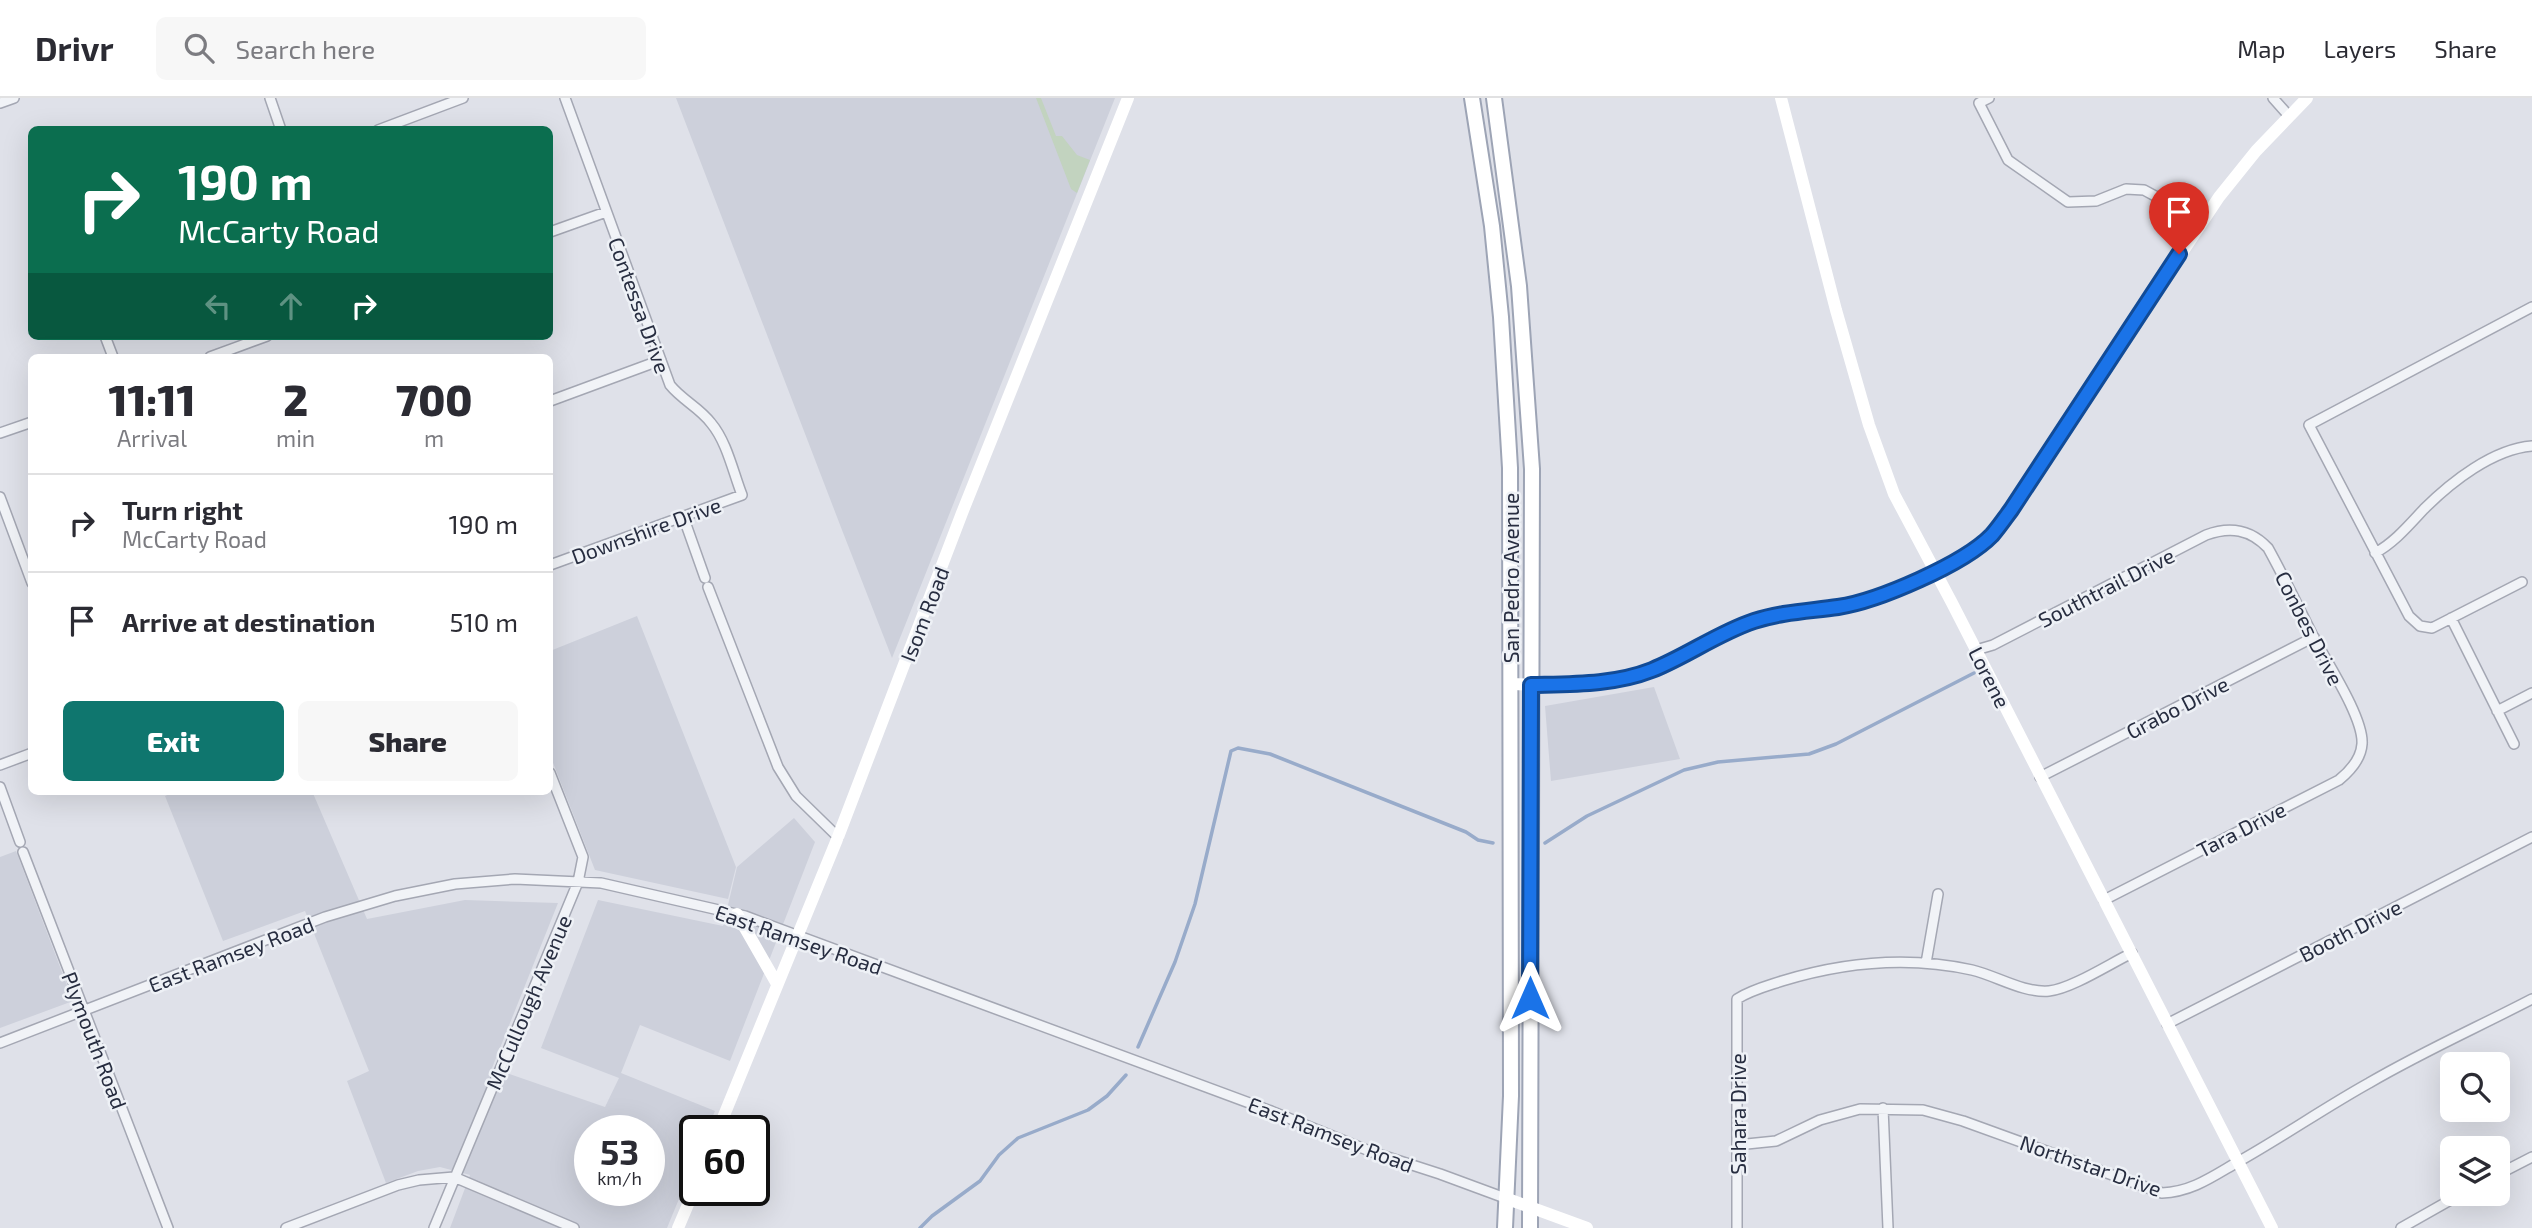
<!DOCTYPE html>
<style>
body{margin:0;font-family:"Exo 2",sans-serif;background:#f7f7f7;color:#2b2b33;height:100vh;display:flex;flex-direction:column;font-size:26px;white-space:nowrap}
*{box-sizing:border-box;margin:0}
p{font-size:23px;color:#7c7c81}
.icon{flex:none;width:38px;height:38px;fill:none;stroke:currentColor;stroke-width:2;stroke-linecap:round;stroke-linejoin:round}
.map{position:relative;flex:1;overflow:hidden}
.details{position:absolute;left:28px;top:256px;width:525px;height:441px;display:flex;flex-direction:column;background:#fff;border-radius:10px;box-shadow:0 7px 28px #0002}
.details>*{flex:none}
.top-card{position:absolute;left:28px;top:28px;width:525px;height:214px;border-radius:10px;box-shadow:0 7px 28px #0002;background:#0b6e4f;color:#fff;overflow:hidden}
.tools{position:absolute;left:2440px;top:954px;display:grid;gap:14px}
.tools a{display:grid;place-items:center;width:70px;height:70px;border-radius:10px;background:#fff;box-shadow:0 7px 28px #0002;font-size:35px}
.speed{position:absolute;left:574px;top:1017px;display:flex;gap:14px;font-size:35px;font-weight:700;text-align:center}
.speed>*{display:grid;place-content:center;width:91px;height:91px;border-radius:50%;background:#fff;box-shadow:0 7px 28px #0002;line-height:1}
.speed small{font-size:18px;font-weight:400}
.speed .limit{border:4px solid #111;border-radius:10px;background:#fff;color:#111}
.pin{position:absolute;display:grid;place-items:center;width:60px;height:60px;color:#fff;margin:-72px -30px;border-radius:50% 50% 50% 0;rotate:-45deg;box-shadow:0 0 7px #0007}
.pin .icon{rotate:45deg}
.me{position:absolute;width:77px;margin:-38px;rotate:0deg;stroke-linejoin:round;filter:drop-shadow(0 0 5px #0008)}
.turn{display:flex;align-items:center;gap:24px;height:147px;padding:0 35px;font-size:32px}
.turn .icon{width:91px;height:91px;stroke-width:2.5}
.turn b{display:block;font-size:49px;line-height:60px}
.lanes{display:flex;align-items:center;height:66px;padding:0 35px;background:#0003;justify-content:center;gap:35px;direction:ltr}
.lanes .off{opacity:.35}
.eta{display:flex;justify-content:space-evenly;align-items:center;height:119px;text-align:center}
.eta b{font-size:42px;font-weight:800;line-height:49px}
.action{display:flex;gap:14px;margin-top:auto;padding:14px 35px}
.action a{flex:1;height:80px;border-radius:10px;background:#0f766e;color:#fff;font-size:28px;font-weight:800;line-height:80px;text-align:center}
.action a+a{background:#f7f7f7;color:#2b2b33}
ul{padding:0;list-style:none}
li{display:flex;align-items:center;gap:21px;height:98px;padding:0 35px;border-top:2px solid #e1e1e2}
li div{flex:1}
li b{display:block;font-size:26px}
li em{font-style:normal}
header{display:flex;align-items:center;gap:42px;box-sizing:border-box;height:98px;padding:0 35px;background:#fff;border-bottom:2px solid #e1e1e2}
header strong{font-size:33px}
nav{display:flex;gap:38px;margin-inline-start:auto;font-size:24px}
.search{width:490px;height:63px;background:#f7f7f7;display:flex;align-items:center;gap:18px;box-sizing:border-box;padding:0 24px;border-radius:10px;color:#7c7c81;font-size:26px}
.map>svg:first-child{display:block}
</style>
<header>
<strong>Drivr</strong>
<div class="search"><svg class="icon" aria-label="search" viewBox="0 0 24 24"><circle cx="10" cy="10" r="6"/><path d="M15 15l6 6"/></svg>Search here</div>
<nav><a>Map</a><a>Layers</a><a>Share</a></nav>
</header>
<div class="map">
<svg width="2532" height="1130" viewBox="0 0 2532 1130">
<rect width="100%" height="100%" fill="#dfe1e9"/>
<path fill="#cdd0db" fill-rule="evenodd" d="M676 0H1115L892 560 842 432Z
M637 518 736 769 728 801 595 772 550 657V553Z
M1654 589 1680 661 1551 683 1545 608Z
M177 693H312L367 821 465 802 558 805 492 970 605 1009 619 980 541 950 598 802 723 828 737 769 794 720 815 744 730 963 640 927 621 975 715 1013 707 1032H695V1062L667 1130H450L470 1077 440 1069 418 1073 386 1085 347 983 369 973 305 813 223 843 165 698ZM590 1032H649V1092H590Z
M16 753 73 903 0 930V759Z"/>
<path fill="#c2d3bf" d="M1036 0H1041L1056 38H1062L1077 57 1090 62 1077 95 1071 91Z"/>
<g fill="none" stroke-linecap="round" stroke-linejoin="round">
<path stroke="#98abca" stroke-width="3.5" d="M1545 745 1587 718 1684 672 1718 664 1809 656 1836 646 1974 575
M1138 949 1175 864 1195 806 1231 653 1238 650 1270 656 1466 734 1478 742 1493 745
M920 1130 932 1118 980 1083 999 1057 1018 1040 1088 1012 1107 998 1126 977"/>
<g stroke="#a4a7b3" stroke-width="12">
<path id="street" d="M270 0 281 32
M1989 0 1979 5 2008 62 2068 104 2096 103 2126 91 2144 92 2168 105 2196 131
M2273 0 2289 18
M0 5 14 0
M378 32 463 0
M550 134 606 114
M105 238 113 259
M210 259 267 238
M550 303 661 262
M0 335 32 324
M0 399 32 485
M683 418 705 480
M2375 455C2394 445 2409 427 2424 411 2451 384 2493 351 2532 348
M550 467 742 397C733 374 727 344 711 325 700 310 682 302 670 287L565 0
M2522 484 2432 530 2420 528 2409 518 2309 327 2532 209
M708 489 778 669 796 698 838 739
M2451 520 2514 646
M1976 552 1993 547 2206 437C2230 428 2250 431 2268 450 2284 479 2298 508 2313 538 2326 563 2364 620 2362 646 2361 661 2350 673 2339 682L2104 802
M2497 613 2532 595
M0 667 32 655
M2040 679 2314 539
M0 689 20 744
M23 754 168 1130
M1926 865 1938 796
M2167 926 2532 739
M0 945 325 819 395 798 455 786 515 781 601 785 745 818 1271 1013 1372 1054 1440 1076 1505 1100
M1883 1010 1888 1130
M1737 1047 1776 1043 1820 1022 1860 1011 1923 1012 1963 1023 2162 1095C2191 1094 2212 1079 2236 1065 2281 1040 2324 1010 2369 985 2422 954 2478 929 2532 901
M2497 1077 2532 1059
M286 1130 398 1087 419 1082 454 1079 574 1130
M434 1130 578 784 583 759 550 675
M1737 1130V901C1751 892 1767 888 1782 883 1844 864 1909 858 1972 872 1997 878 2023 895 2049 893 2071 891 2111 865 2132 855
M2401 1130 2461 1096"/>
</g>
<g stroke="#9da4b5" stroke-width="18">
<path id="primary" d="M1472 0 1492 128 1501 219 1510 370 1511 998 1505 1130
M1494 0 1519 188 1532 371 1530 1130"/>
</g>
<use href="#street" stroke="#f1f3f7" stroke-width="9"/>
<path stroke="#fff" stroke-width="12" d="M1781 0 1836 212 1869 327 1894 396 1952 505 2272 1130
M1510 586C1557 588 1609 590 1653 572 1687 557 1719 535 1754 523 1782 514 1810 513 1838 509 1878 502 1964 467 1992 437 1999 429 2005 420 2011 412L2219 99 2256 53 2307 0
M737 816 777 886
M718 1032 838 739 962 415 1128 0
M1505 1100 1587 1130
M678 1130 695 1090"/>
<use href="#primary" stroke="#fff" stroke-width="14"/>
</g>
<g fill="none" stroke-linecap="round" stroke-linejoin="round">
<g stroke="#114b97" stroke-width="18">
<path id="route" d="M1530 900 1531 587C1572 586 1614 587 1652 572 1687 558 1718 535 1754 523 1781 514 1810 513 1838 509 1878 503 1964 466 1992 437 1999 429 2005 420 2011 412L2179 156"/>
</g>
<use href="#route" stroke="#1a73e8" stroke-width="12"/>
</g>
<g text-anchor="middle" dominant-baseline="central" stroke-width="5" stroke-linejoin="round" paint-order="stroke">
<g font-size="21" fill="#272d40" stroke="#eef1f6">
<text transform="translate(640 207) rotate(70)">Contessa Drive</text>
<text transform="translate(646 432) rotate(-20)">Downshire Drive</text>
<text transform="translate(1510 480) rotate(-90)">San Pedro Avenue</text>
<text transform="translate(2106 489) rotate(-27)">Southtrail Drive</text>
<text transform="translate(924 516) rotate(-69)">Isom Road</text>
<text transform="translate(2310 530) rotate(63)">Conbes Drive</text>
<text transform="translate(1990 579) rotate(63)">Lorene</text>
<text transform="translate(2177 609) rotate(-27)">Grabo Drive</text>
<text transform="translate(2241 731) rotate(-27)">Tara Drive</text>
<text transform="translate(2350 832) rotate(-27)">Booth Drive</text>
<text transform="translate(799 841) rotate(19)">East Ramsey Road</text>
<text transform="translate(231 856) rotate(-21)">East Ramsey Road</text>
<text transform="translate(528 904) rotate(-67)">McCullough Avenue</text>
<text transform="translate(95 942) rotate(69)">Plymouth Road</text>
<text transform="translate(1737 1016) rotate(-90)">Sahara Drive</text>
<text transform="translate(1331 1036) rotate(21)">East Ramsey Road</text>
<text transform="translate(2091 1067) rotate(19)">Northstar Drive</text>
</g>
</g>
</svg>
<div class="tools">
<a><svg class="icon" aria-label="search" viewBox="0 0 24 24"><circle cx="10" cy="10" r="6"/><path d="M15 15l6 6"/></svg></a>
<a><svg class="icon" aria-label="layers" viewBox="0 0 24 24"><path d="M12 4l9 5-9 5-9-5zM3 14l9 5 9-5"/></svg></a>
</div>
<div class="speed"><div>53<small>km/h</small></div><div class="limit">60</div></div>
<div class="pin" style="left:2179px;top:156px;background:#d93025"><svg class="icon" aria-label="arrive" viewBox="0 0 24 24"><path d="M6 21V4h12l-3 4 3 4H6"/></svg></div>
<svg class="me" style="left:1530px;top:900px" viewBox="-20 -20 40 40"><path d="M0-17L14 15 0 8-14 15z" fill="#1a73e8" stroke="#fff" stroke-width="4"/></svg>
<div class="top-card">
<div class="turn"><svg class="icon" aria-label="right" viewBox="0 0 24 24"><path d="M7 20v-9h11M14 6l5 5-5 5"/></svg><div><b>190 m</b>McCarty Road</div></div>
<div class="lanes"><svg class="icon off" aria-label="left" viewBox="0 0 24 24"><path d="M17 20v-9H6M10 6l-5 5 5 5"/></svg><svg class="icon off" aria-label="ahead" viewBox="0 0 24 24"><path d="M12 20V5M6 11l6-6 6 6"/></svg><svg class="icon" aria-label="right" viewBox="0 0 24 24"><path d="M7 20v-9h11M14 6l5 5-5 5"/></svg></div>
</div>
<section class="details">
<div class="eta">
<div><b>11:11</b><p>Arrival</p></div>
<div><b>2</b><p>min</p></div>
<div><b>700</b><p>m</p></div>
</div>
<ul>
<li><svg class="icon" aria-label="right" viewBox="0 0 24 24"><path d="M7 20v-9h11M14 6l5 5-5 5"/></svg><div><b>Turn right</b><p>McCarty Road</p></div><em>190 m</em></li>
<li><svg class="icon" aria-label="arrive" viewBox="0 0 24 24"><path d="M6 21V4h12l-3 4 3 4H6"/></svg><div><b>Arrive at destination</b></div><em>510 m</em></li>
</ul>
<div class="action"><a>Exit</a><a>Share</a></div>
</section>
</div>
